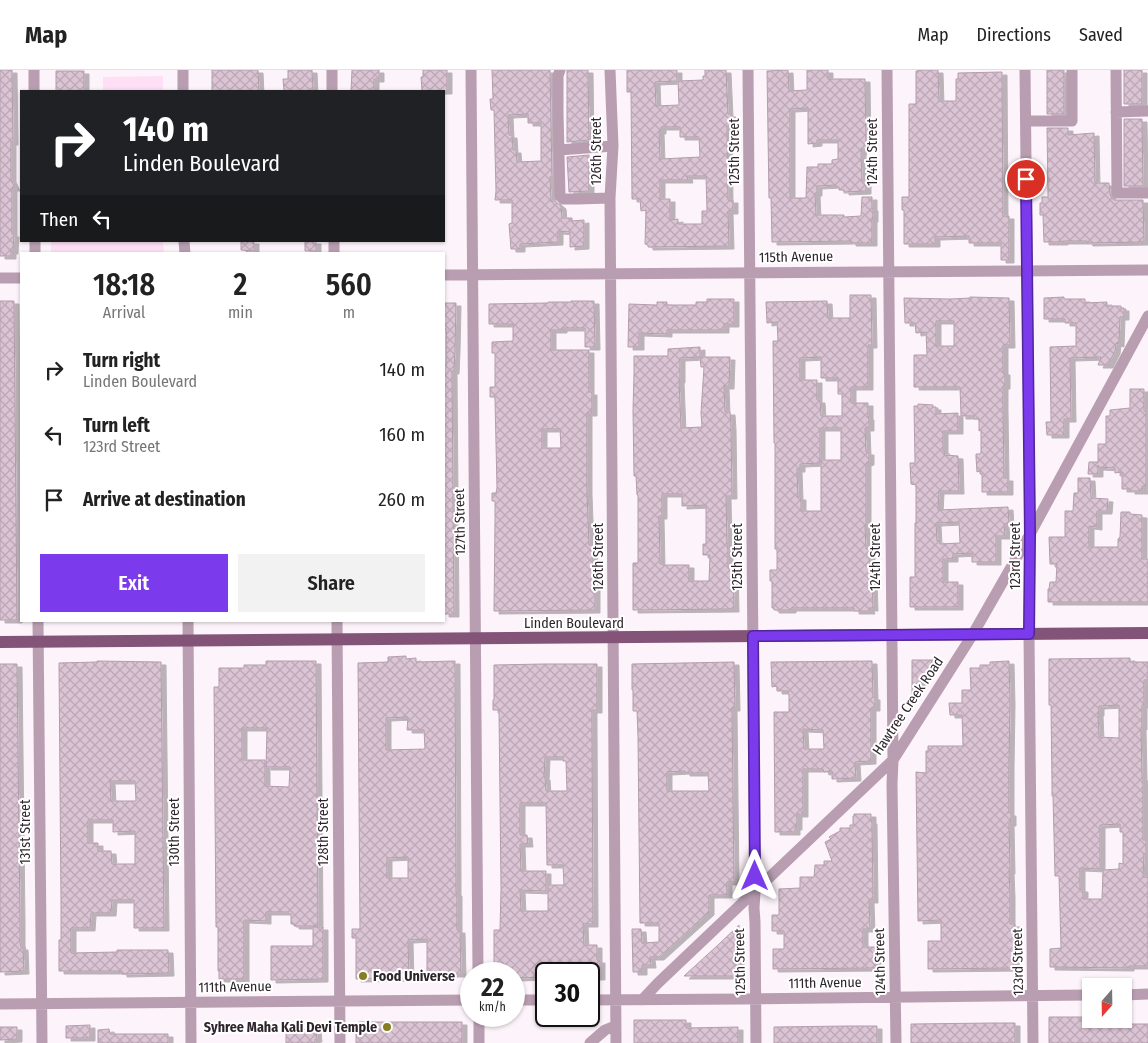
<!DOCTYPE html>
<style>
body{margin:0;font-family:"Fira Sans Condensed",sans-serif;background:#f2f2f2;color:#222;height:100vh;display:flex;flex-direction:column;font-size:19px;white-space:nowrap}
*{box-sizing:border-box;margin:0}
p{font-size:16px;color:#767676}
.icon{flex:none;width:28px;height:28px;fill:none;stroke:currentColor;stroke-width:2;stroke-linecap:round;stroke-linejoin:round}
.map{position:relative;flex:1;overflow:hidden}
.side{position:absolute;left:20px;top:182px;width:425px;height:370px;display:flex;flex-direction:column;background:#fff;border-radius:0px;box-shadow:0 1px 4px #0004}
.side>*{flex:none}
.top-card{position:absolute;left:20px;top:20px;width:425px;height:152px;border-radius:0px;box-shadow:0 1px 4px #0004;background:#202124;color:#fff;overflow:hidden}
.needle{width:32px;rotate:200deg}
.buttons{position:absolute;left:1082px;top:908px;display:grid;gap:10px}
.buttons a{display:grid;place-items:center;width:50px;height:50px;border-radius:0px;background:#fff;box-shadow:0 1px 4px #0004;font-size:25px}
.speed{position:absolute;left:460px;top:892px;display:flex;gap:10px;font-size:25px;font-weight:700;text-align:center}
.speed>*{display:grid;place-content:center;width:65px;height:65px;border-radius:50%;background:#fff;box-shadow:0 1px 4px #0004;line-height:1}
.speed small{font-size:12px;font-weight:400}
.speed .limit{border:2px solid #111;border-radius:8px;background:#fff;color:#111}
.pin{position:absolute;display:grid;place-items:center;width:42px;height:42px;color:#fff;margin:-21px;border:2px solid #fff;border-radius:50%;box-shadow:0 1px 5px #0007}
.me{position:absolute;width:55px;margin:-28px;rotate:0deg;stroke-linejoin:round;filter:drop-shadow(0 0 4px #0008)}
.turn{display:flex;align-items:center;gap:18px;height:105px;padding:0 20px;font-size:22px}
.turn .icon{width:65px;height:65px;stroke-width:2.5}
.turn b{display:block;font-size:35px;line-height:42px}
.then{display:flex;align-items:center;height:48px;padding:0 20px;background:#0003;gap:10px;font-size:19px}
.eta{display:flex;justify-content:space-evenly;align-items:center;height:85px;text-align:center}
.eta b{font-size:30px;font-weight:600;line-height:35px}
.button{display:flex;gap:10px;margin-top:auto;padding:10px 20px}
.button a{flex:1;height:58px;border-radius:0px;background:#7c3aed;color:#fff;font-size:20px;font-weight:600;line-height:58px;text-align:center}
.button a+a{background:#f2f2f2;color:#222}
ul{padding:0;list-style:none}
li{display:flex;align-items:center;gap:15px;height:65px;padding:0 20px}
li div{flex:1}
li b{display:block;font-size:19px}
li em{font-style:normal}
header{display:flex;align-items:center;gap:30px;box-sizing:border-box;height:70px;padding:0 25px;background:#fff;border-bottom:1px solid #e0e0e0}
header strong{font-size:24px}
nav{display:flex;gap:28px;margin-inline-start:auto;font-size:18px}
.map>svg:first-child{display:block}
</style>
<header>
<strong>Map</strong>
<nav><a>Map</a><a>Directions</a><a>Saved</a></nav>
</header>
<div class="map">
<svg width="1148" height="973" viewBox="0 0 1148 973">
<defs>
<pattern id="building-cross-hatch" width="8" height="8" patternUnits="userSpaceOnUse" patternTransform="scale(1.25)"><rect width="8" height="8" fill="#dbc4d4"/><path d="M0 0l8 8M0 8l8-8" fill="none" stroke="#bca8b6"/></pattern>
<filter id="shadow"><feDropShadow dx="5" dy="3" stdDeviation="0" flood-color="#0004"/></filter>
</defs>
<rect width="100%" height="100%" fill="#fdf3fa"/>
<path fill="#fedff5" d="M163 6V21H103V7Z
M51 171H163L164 184H51Z"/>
<path fill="url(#building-cross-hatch)" stroke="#b39dad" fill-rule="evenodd" filter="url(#shadow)" d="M0 0H12L13 72H11V109L15 118H12V164H14L13 181H11V186H0Z
M212 0H258L259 21H212Z
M288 0H312L313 21H284L283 9H288Z
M352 0H379V9H374V21H351Z
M423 0H447V21H422L421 7H423Z
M492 0H550L552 107H550L551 131H555L561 136 562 148H572V151L584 150V176L570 177V162L558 161V172L520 174V179H511L509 154 512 153V130H495L496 121 494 40H491L490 29H493ZM528 44V53H541V91L517 92 516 80H513L512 65H509L508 45Z
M567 0H588L589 70 567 72Z
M627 0H677V11L655 12 656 36 679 35 678 11 703 10V6H705V0H726L728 44H731V56H727L728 130H733V141H728L729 176 648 177V175L645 174 646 140 641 141 640 129H632L631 22H627ZM661 57H680V67H699L700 87 660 89 659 61H661ZM687 106H706L707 141H702V154H678V149L670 150V129H660V110H688Z
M788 0 789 21 807 20V0H828V9H865L866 79H862L861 83 862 111H866V121L844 122V120H839V117H836V115L817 116V123H815L816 145H844V147L861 146 862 127H872V138H873V149H872V173H851V171L772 172 771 128H769L767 1ZM808 38V74L817 73V70H838V89L832 90V94H818V97H807L806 128H790V39Z
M918 0H938L939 31H956V9H958V3L1002 2 1003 146H1009V190H1001V173H969V166L935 167V174H904V140H902V127H909V34H916V1H918Z
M1047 0H1064V44H1047Z
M1124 0H1142V34H1124Z
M56 1H84V21H56Z
M1124 49H1142L1143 116H1124Z
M1047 58H1068V65L1094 63 1095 113H1109L1110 124 1111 127 1114 130H1143L1144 172 1088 173 1087 171H1063V172H1044L1043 145H1040V133H1042V127H1048Z
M589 85V121L569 122 567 87Z
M241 171H254V181L241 180Z
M305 171H316V181H305Z
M850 225H871L872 275H868V317H851V333H868V347H869V358H865L866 382H869V392L866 393V456H865L866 479H870V504H871L872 510 873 538H869L870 541H854V538H791V540H774V538H772V511H770V500H777V479H775V373H774L773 271H778L777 252 767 253 766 232 827 231 828 248H850ZM821 287V308H838V324H842V346H821L820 330H817V310H800V288ZM820 358H841V390H821V441H801V427H798L797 399H800V394L820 393Z
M970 227 1009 228 1010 275H1003V302H1005V316H1003V338L1004 408H1008V422H982V404H980V401L977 402 976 387V384H980L981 382V360L979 361V349H974V346H961L960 317H914V285H927L926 262 916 263 915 253H905L904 228 950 229 970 228ZM936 251H954V276H936Z
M1064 227V229H1085V233L1107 232V236H1121V238H1124V247H1120L1119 274 1116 273 1115 281 1108 295H1098L1101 287 1070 288 1071 349H1064V365H1047L1046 352H1051L1050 277 1076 276V253H1065V249H1044V228Z
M707 229H734V254H724V260H667V264L639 263V277H628L629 234 657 235V232H667V235H696V232H707Z
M0 231H14L17 550H0Z
M571 231H594L595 277H585V258H562V260H551V280H589V322H592V343H587V422L589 475H592L593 492H595V540L494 541 495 451V431H492V423H496L497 418 495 330V327H490V317H495V283H492V272L513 271V254H489V234L548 233V232H571ZM542 359H560L561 378H542Z
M444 233H456L455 279 454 301H452L454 544H444V295H446V259H444Z
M700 277V287L680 288V310H679L681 358 702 357 701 343 704 297H701L700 287H730L729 316H724L725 342H730L731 357 732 426H726L727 474H728V497H733L734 539 633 540V493H638V425H637L636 406H634L633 340 634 304V286H668V279ZM662 424H682V436L706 435V474H703V485H710L709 511H689V495H663V494H660L659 446H662Z
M1130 319H1144V341H1146V416H1142L1143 421H1130V419H1122V402L1115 403V398L1098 397V395V404H1088L1089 392H1098V374H1106V346H1110V340L1130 338Z
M918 334 933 335V337H936V344L958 343V361H943V381H945L944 385 958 386 959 421H939L938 440 1008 437 1009 454H1004L1005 466H996V492H972V483L953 484V489H943V512H958V537H910V507H915V453H916V415L911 414 910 393H915L914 336H918ZM959 452 960 473 940 474 939 470 937 471 936 453Z
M1078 408H1090L1091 428 1108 429 1107 441H1097V457L1089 456V477H1118V469L1120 467 1121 442H1130V444L1142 445V489H1148V532H1048V519H1049L1050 512H1056L1057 494H1050L1049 467H1065V441H1073L1074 423H1078Z
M406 586V589L416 588V592L455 591 456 811V823H457V860H460L461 904H427V869L408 870 409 908 356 909V868H352V859H360L358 593 388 592V587ZM408 647 407 660H424L425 679 386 680V648ZM408 787V808H387V788Z
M1130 588V592H1148V610H1144V635H1142V657H1141L1142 708H1143V770H1146V784H1144L1143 807H1148V896H1129V898L1050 897V879L1061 878 1059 806H1055L1053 726H1052V714L1051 635H1049V589ZM1119 635V668L1099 667 1098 643H1099V636ZM1120 754V762H1123V794L1119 793V799L1103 800 1102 829H1083V819H1080V798L1100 799V755Z
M912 590H933L912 627Z
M97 591 161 592 164 858H134V830H112L111 843H91L90 858H71V883L117 882V880H168L169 903 122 904V902L117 901H59V870H61V833L59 593 97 592ZM110 711H135L136 731H111ZM88 750H113V762L135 761V794H112L111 781H98V773H88Z
M266 591H316L318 856H294V854H291V844H288V842H266V851L244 850V909H219V901H218V857H216L214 617H219V598H244V595H266ZM242 658H267L266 697H290L289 717 265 716V690H242Z
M872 591 873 627H875V638H871V691L855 692 856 708 832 709V701L824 702 823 699H803V744H797V757H795V762H775L774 642H789V624H788V621H777V616L772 617 771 592ZM803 659 823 660 824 679H804Z
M1009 591 1010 632 1009 695V743H1011V753H1009L1010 801H1009L1010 824V854H1015L1014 898 928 899V871H941V850L918 851 916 702 926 703V681H928V676H963L962 645H950L949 633H962V620H971L970 598H980V595H990V592Z
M734 592 735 638H732L734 812H727V825H709V842L659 887H650L651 895H642V902H633L632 859H641L642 873 659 872V853H640L638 667 637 641H633V620H632V594ZM685 701V703H708L709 721H667V702Z
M0 594H17L20 850V873L21 877H23L24 901 0 902Z
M544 594H597V640H592V654L593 854H583L584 875H597V890H600V907H589V904H546V907L514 908V904H494V860H500L501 819 499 640H493V630H494V595ZM545 687H563V691H566L567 721H546L545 707H544ZM520 733H546L547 795H563L564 815H548V841H521L520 820 546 821V801H521L520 774H528L527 765H520Z
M854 744H871V751H872L873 830H869L870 859H863V877H876V898L773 899V879H784V861H772V845H779V819L800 818V807H814L815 795H824V791H832L825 772 831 769 829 767 840 761V758H850V755H853V746H854Z
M739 855V906H684L718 875Z
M313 857H323V909L271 910V876H313Z
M1049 947H1091V952L1119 951V954H1148V973H1049Z
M634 950H686V958L738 957V973H634Z
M359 952H462V973H356V955Z
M993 953H1015V973H911V954Z
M90 955V968H66V956Z
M847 956H877V973H774V957Z
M0 957H17V969L0 970Z
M109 959 110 964H168V973H98V960Z
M316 959 317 969H315V973H286V960Z"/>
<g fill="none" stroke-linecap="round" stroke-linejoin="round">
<path stroke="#b99eb2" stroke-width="11" d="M34 0V21
M183 0V21
M332 0V21
M471 0 478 904
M560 0 558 6V43L560 126 563 129H577L610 128
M610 0 613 76 610 128 616 973
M748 0 755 822 754 838 755 852 756 973
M887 0 893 690 892 714 896 973
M1025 0 1030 464 1029 564 1033 973
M1116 0 1117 123H1148
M1116 42 1148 41
M1026 51H1072V0
M559 80 613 76
M35 171V184
M184 171 185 184
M334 171V184
M444 205 1148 200
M0 208H21
M38 551 42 973
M188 551 191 973
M337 551 340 973
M1124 925 1148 924
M514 930H546
M589 930 743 929 1091 925
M642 930 658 913 893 690 973 564 1030 464 1148 246
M0 934 471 930
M479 946V973
M590 973 605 960 615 956"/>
<path stroke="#835478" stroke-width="12" d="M0 572 1148 563"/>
</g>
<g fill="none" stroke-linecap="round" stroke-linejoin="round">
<g stroke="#51269a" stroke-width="12">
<path id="route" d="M755 806 753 566 1029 564 1030 464 1026 109"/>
</g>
<use href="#route" stroke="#7c3aed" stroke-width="9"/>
</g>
<g fill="#877d24" stroke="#fff" stroke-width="2">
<circle cx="363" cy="906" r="5"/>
<circle cx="387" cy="957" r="5"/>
</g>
<g text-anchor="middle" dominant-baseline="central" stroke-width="4" stroke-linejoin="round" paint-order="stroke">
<g font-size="14" fill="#2d252b" stroke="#fff">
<text transform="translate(596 81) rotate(-90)">126th Street</text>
<text transform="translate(734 82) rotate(-90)">125th Street</text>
<text transform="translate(872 82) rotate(-90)">124th Street</text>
<text transform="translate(796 187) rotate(-1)">115th Avenue</text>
<text transform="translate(460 452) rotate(-91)">127th Street</text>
<text transform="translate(1015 486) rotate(-90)">123rd Street</text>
<text transform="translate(598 487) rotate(-90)">126th Street</text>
<text transform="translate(737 487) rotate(-90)">125th Street</text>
<text transform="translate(875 487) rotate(-90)">124th Street</text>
<text x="574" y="553">Linden Boulevard</text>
<text transform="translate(908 636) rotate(-56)">Hawtree Creek Road</text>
<text transform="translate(25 762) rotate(-90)">131st Street</text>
<text transform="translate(174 762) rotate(-90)">130th Street</text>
<text transform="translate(323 762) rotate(-90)">128th Street</text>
<text transform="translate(740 892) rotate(-91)">125th Street</text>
<text transform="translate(880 892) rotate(-91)">124th Street</text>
<text transform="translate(1018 892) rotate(-91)">123rd Street</text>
<text transform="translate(825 913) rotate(-1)">111th Avenue</text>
<text transform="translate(235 917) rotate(-1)">111th Avenue</text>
</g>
<g font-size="14" font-weight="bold" fill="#2d252b" stroke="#fff" text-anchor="start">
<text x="373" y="906">Food Universe</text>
<text x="377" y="957" text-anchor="end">Syhree Maha Kali Devi Temple</text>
</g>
</g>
</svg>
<div class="buttons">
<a><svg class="needle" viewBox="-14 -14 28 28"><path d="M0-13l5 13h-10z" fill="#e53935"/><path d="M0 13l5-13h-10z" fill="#767676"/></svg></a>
</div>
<div class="speed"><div>22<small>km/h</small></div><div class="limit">30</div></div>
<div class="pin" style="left:1026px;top:109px;background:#d93025"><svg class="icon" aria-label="arrive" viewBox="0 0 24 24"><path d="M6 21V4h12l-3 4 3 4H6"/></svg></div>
<svg class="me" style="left:755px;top:806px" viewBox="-20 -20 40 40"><path d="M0-17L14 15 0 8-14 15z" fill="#7c3aed" stroke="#fff" stroke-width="4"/></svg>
<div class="top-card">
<div class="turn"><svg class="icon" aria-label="right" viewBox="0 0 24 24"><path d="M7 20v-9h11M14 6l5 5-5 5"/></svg><div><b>140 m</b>Linden Boulevard</div></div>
<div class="then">Then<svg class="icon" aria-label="left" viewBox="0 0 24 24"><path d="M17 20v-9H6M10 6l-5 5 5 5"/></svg></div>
</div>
<section class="side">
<div class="eta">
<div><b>18:18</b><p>Arrival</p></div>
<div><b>2</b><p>min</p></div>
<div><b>560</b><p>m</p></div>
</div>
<ul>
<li><svg class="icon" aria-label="right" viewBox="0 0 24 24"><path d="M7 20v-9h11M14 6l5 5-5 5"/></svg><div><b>Turn right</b><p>Linden Boulevard</p></div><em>140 m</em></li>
<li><svg class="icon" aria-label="left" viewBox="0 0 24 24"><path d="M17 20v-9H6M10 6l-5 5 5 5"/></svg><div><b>Turn left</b><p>123rd Street</p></div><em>160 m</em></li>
<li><svg class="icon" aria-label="arrive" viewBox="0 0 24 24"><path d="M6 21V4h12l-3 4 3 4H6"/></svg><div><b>Arrive at destination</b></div><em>260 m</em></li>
</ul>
<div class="button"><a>Exit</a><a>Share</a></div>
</section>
</div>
